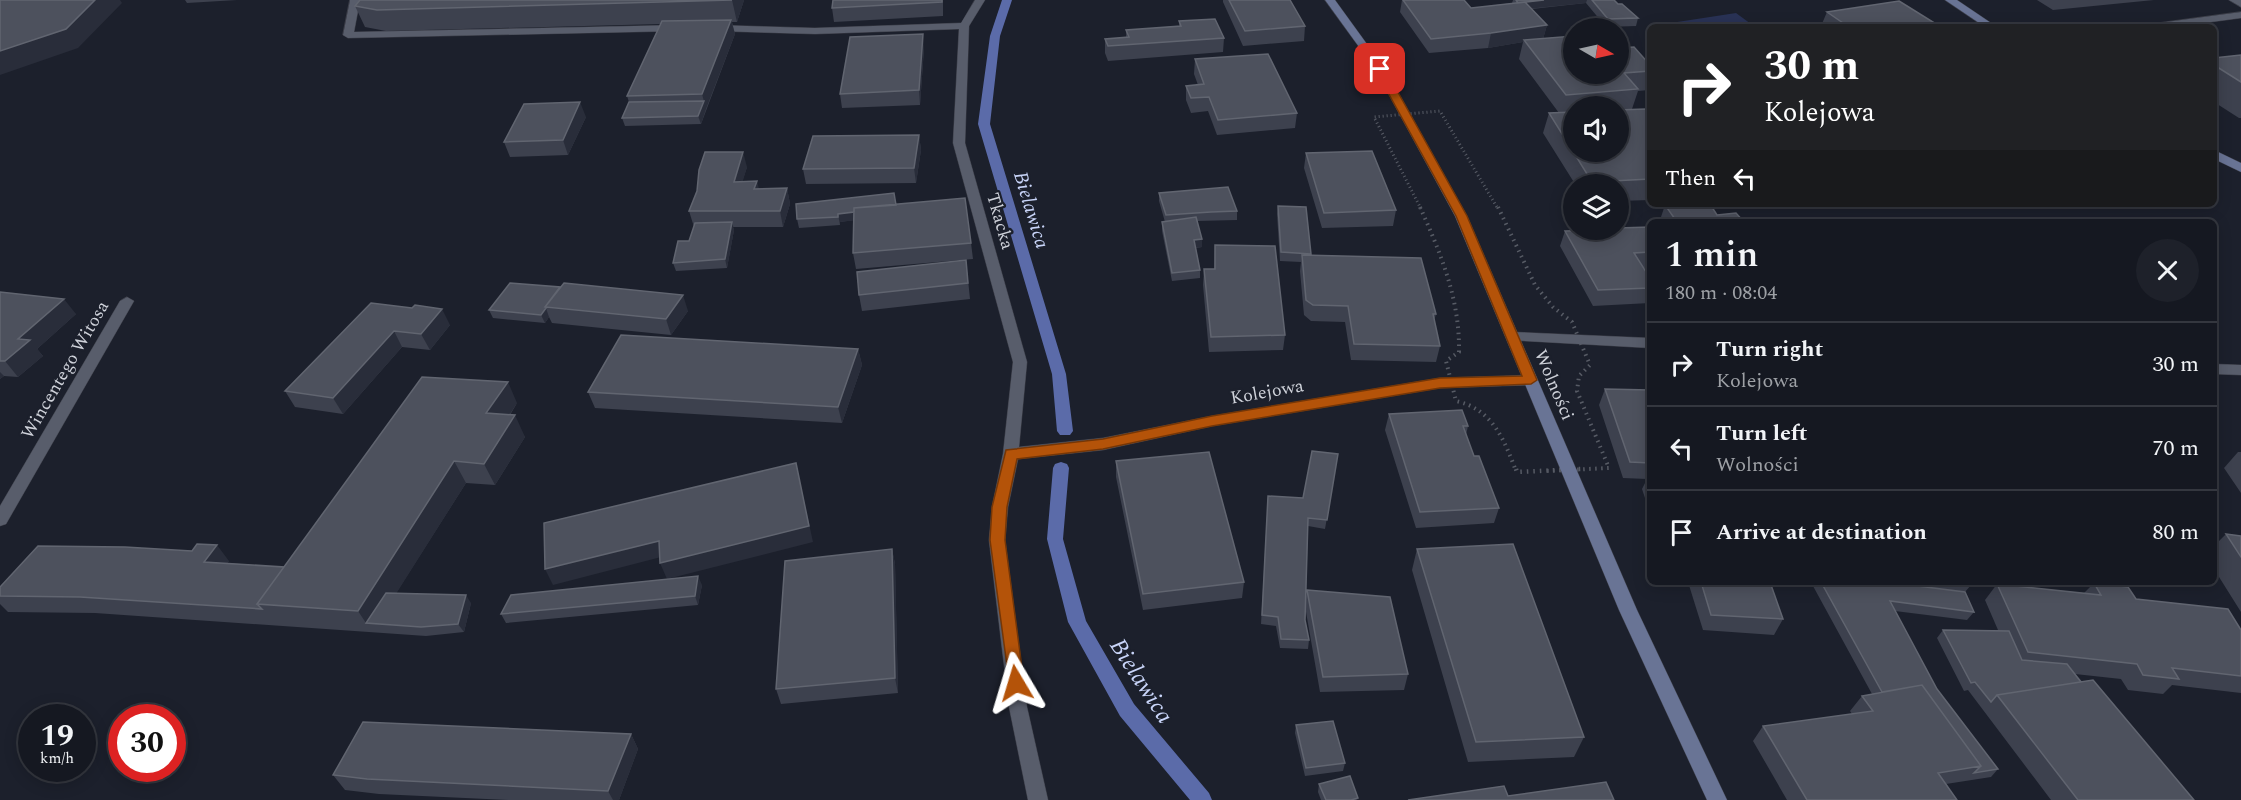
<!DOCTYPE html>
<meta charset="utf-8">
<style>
body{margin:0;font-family:Spectral,serif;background:#1e212a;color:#f1f3f6;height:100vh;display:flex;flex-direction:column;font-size:22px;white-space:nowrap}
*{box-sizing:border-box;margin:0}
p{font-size:20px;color:#9da0a5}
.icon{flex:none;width:33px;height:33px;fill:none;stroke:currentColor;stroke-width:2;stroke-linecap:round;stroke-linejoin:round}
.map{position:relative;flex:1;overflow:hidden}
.details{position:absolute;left:1647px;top:219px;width:570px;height:366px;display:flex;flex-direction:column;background:#151821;border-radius:9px;box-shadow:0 3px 15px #0003,0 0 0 2px #34373f}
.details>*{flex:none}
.banner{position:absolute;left:1647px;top:24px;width:570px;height:183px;border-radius:9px;box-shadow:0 3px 15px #0003,0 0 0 2px #34373f;background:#202124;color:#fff;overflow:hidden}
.needle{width:39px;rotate:99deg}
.fabs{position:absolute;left:1563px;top:18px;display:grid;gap:12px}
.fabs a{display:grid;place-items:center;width:66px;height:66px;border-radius:50%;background:#151821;box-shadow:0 3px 15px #0003,0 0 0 2px #34373f;font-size:30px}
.speed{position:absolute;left:18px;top:704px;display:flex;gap:12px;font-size:30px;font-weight:700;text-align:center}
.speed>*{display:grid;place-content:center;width:78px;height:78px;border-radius:50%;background:#151821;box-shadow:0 3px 15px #0003,0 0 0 2px #34373f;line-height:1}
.speed small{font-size:15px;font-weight:400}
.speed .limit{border:9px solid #d22;background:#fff;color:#111}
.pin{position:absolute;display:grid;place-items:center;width:51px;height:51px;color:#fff;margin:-26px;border-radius:12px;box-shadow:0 3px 9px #0006}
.me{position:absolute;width:66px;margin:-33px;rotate:353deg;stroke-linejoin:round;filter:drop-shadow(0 0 4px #0008)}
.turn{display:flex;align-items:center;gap:21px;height:126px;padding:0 18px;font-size:27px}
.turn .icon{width:78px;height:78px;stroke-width:2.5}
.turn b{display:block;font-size:42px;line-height:51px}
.then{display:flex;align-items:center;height:57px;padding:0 18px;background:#0003;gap:12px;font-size:22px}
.round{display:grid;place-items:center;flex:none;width:63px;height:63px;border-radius:32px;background:#1e212a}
.headline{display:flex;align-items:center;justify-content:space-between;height:102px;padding:0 18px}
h1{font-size:36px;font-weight:600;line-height:45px}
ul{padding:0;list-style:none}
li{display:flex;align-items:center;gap:18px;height:84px;padding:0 18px;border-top:2px solid #34373f}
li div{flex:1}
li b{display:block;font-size:22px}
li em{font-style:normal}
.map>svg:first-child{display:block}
</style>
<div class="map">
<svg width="2241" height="800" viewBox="0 0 2241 800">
<rect width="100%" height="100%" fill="#1c202c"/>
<path fill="#293255" d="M1736 13 1755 27 1651 26Z"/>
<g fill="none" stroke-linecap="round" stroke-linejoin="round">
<path fill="#5b6ba9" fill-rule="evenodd" d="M1002 0H1012L1000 36 990 124 1066 374 1073 431 1070 435H1060L1057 431 1052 374 978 124 990 36Z
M1061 462 1067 464 1069 468 1063 539 1086 621 1134 704 1209 793 1212 800H1190L1120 716 1068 622 1047 539 1053 468 1055 464Z"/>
<g stroke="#3b3d47" stroke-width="1">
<path id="lane" d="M2229 0H2241V7Z
M2241 12V18L2174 27H2146L2151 24Z"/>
</g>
<g stroke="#3b3d47" stroke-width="1">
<path id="street" d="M350 0H360L354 32 680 25 685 28 680 31 348 38 343 35Z
M975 0H985L969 26 965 143 1027 362 1019 447 1103 438 1212 416 1440 378 1531 375 1538 380 1531 385 1440 388 1212 426 1103 450 1018 459 1008 507 1005 540 1027 707 1048 800H1028L1009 707 989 540 992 507 1003 454 1013 362 953 143 959 29 815 34 713 31 708 28 713 25 815 28 961 23Z
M127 297 134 301 6 524 0 526V506L120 301Z
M1513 332 1650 338V348L1508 340 1506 337 1508 334Z
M2214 364 2241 365V375L2214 374Z"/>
</g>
<g stroke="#3b3d47" stroke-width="1">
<path id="secondary" d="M1325 0H1335L1385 69 1467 216 1637 610 1727 800H1707L1619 610 1455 216 1375 69Z
M1945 0H1957L1997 27H1985Z
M2214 150 2241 163V172L2214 159Z"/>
</g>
<path stroke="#575b65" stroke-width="3" stroke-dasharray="1 3" stroke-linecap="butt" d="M1421 209 1374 117 1440 111 1498 209"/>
<path stroke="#575b65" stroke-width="4" stroke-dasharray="1.5 4.5" stroke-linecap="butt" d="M1420 207C1441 254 1460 300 1459 352L1446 361 1456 401C1492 409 1504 439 1516 471
M1498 207 1535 285 1553 307 1572 322 1590 365 1579 376 1577 391 1609 468 1546 471"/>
<path stroke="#575b65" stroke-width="4.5" stroke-dasharray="1.5 5" stroke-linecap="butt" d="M1516 469 1517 472 1581 469"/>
<use href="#lane" fill="#585d6b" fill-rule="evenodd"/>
<use href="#street" fill="#585d6b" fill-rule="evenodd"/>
<use href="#secondary" fill="#697495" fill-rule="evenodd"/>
</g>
<path fill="#3d414e" d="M185 0H237L187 3Z
M360 0H744L737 22H732L735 34 701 124 625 126 622 118 629 102 627 96 661 24 386 31 365 27 355 6Z
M833 0H943V16L834 22 832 8Z
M1223 0H1290L1305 26 1304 41 1243 46 1223 2Z
M1402 0H1464L1471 8 1512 3 1513 0H1614L1618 4 1638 18 1636 26 1606 27 1586 3 1532 9 1547 25 1543 39 1574 74 1650 65V87L1649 90 1638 91 1632 109 1618 110V106H1574V152L1650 116V200L1618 201V184H1575L1543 133 1549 113H1559L1519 59 1523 42 1488 48 1429 53 1400 12Z
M2037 0H2154L2053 10Z
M1827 12 1941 27H1822L1821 26Z
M1179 21 1224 38 1223 52 1108 61 1105 53V39L1126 37V30L1179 26Z
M924 48 920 105 842 108 840 94Z
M2241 55V118H2239L2214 102V58Z
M1195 59 1297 113 1295 128 1217 135 1208 111 1191 113 1186 100V86L1198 85 1194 74Z
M586 117 568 155 510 157 504 142Z
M919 135 921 150 916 183 806 184 803 169Z
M1306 153 1396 210 1393 226 1322 228 1304 168Z
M747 167 742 182 759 189 787 188 790 204 783 227H733L734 230 727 268 676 271 673 263 689 241 694 227 689 211Z
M1159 193 1237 211V220L1197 221 1202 239V247L1196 248 1200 270V278L1172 281 1162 231V222H1165L1159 201Z
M896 205 971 243 973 259 856 269 853 253 854 220 840 222V225L799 228 797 219Z
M1665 205 1717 215 1744 222H1661L1660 220Z
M1278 206 1311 254 1310 255 1436 314 1434 321 1440 346 1436 362 1351 360 1345 322 1311 321 1304 315 1300 271 1301 262 1280 261 1277 214Z
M1650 227V268H1643L1650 278V303L1593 306 1560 246 1565 231Z
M1215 245 1285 335 1283 350 1209 352 1203 285 1204 269H1214Z
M966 260 970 299 862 311 859 295Z
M510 283 688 311 671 335 552 323 549 317 545 323 493 318 489 310Z
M0 292 76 314 37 349 43 356 18 377 4 376 0 379Z
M371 303 450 325 430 350 402 347 343 414 295 407 285 391Z
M858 349 862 365 842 423 595 408 588 392Z
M1605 389 1650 390V513L1642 489 1647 479 1623 478 1599 405Z
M517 403 510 415 525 437 495 485 466 483 396 593 471 603 464 632 426 636 95 613 8 612 0 604V587L229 561 227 563 284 567Z
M1389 414 1468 426 1466 435 1474 456 1499 508 1494 523 1416 528 1385 430Z
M2238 452H2241V493L2224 468Z
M1338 454 1325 529 1308 526 1306 596 1307 590 1408 674 1404 690 1320 692 1306 612 1305 620 1309 640 1308 649 1280 648 1276 626 1261 624 1268 496 1303 498Z
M1116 461 1244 582 1242 598 1143 610 1116 477Z
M2226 534 2241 536V612L2214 569V546Z
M892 549 895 564 898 693 781 704 776 689Z
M1417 549 1584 737 1574 757 1468 762 1412 570Z
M1688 582H1770L1783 619 1774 635 1703 630Z
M1815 582H1970L1971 585 1965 592 1974 612 1967 620 1895 611 1937 689 1998 769 1991 777 1946 784 1957 800H1787L1753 741 1763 726 1852 714 1850 711 1862 696 1872 694 1813 586Z
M2094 583 2136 599 2241 630V693L2172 685 2163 694 2128 690 2121 679 2075 674 2194 800H2051L1968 690 1964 691 1937 638 1943 630H1998L1985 600 1997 584 2084 593Z
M702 585 698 605 506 623 501 614Z
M1296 725 1345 763 1343 771 1305 776 1295 733Z
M631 734 638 749 619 800H508L379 794 345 790 333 775Z
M1319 784 1358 800H1321L1318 792Z"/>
<path fill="#292d3a" d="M95 0H120L122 3 78 48 0 75V51Z
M732 0H744L737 22Z
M1544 0H1587L1586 3 1517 10 1518 3Z
M731 20 735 34 706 109 702 94Z
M1547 25 1543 39 1524 40 1523 42 1488 48 1491 33Z
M923 34 924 48 920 105 919 90Z
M704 101 706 109 701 124 698 116Z
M580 102 586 117 568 155 563 140Z
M919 135 921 150 916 183 914 168Z
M743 152 747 167 738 197 734 182Z
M757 181 761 197 754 189Z
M787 188 790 204 783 227 780 211Z
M896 207 897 215 840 222V225L838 214Z
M732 222 734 230 727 268 725 259Z
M1202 239V247L1194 248V240Z
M683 295 688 311 671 335 666 319Z
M64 299 76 314 37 349 43 356 18 377 5 361 18 339Z
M546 308 549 317 545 323 541 315Z
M442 309 450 325 430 350 421 334Z
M394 331 402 347 343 414 333 398Z
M858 349 862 365 842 423 838 407Z
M0 372 4 376 0 379Z
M508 382 517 403 497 434 486 413Z
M515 415 525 437 495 485 484 464Z
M454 461 466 483 377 624 366 623 358 611Z
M796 463 813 542 667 579 660 563Z
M659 541 665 556 553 585 545 569Z
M217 545 229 561 217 578 204 562Z
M892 549 895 564 898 693 895 678Z
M698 576 702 585 698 605 695 596Z
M466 595 471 603 464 632 458 624Z
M631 734 638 749 619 800H613L608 791Z"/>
<path fill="#4d515d" stroke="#616570" stroke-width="1.5" d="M0 0H95L66 29 0 51Z
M360 0H732L377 10 355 6Z
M833 0H942V2L832 8Z
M1229 0H1290L1305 26 1245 31Z
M1403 0H1464L1471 8 1525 2 1547 25 1491 33 1431 39Z
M1516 0H1544L1518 3Z
M1592 0H1614L1618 4H1622L1638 18 1608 19Z
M1899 1 1941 27H1849L1827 12Z
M1215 19 1224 38 1108 46 1105 39 1129 37 1126 30 1181 26 1179 21Z
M731 20 702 94 627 96 662 21Z
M923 34 919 90 840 94 850 37Z
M1574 36V74H1618V48L1634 47 1650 65V71L1624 73 1638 89 1566 95 1524 40Z
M1268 54 1297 113 1218 120 1209 97 1191 98 1186 86 1204 84 1195 59Z
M2241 55V82L2214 65V58Z
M704 101 698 116 622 118 629 102Z
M580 102 563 140 504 142 524 104Z
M1645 109 1650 116V179L1592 182 1549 113 1574 112V152H1618V110Z
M919 135 914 168 803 169 813 136Z
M1372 151 1396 210 1324 213 1306 153Z
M705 152H743L734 182 757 181 754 189 787 188 780 211H689L697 191 699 170Z
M1228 187 1237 211 1211 212 1166 215 1159 193Z
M894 193 896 205 854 208V212L838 214V217L797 219 796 204Z
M965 198 971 243 853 253 854 208Z
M1683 204H1710L1717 215 1736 213 1744 222H1677L1665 205Z
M1278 206 1306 207 1311 254 1281 252Z
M1196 217 1202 239 1194 240 1200 270 1172 273 1162 222Z
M1900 218 1903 222H1831Z
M732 222 725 259 673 263 678 241H689L695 223Z
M1650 227V252L1634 253 1650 278V288L1598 290 1565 231 1618 230V228Z
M1215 245 1275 246 1285 335 1211 337 1204 269H1215Z
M1302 255 1421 258 1436 314H1433L1440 346 1354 344 1348 306 1313 305 1306 300Z
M966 260 968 283 859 295 857 272Z
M510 283 560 287 545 307 546 308 541 315 489 310Z
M564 283 683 295 666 319 545 307Z
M0 292 64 299 18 339 30 340 5 361H0Z
M371 303 412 308 415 305 442 309 421 334 394 331 333 398 285 391Z
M621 335 858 349 838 407 588 392Z
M422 377 508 382 486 413 515 415 484 464 454 461 358 611 257 604Z
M1605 389 1650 390V463L1630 462Z
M1462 410 1468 426H1463L1474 456H1479L1499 508 1420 512 1389 414Z
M1312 451 1338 454 1327 520 1308 518 1305 620 1309 640 1281 639 1278 617 1262 615 1268 496 1303 498Z
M1209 452 1244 582 1143 594 1116 461Z
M796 463 809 526 660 563 659 541 545 569 544 523Z
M2226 534 2241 536V557Z
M197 544 217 545 204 562 284 567 257 604 262 609 80 597 0 596V587L38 546 125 547 192 551Z
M1513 544 1584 737 1476 742 1417 549Z
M892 549 895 678 776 689 785 561Z
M698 576 695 596 501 614 511 595Z
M1701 582H1770L1783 619 1711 615Z
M1821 582H1886L1965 592 1974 612 1890 601 1937 689 1998 769 1974 773 1981 766 1922 685 1882 692Z
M1950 582H1970L1971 585Z
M2094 583 2128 587 2136 599 2228 609 2241 630V676L2172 668 2179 679 2143 675 2137 664 2028 652 1997 584 2101 595Z
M1307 590 1390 597 1408 674 1323 677Z
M386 593 466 595 458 624 421 627 366 623Z
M1943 630 2009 631 2022 660 2067 664 2081 682 1997 695 1991 702 1975 682 1971 683Z
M2093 680 2194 800H2078L1997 695Z
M1922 685 1981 766 1938 773 1957 800H1807L1763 726 1873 711 1862 696Z
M1333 721 1345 763 1306 768 1296 725Z
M363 722 631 734 608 791 367 779 333 775Z
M1350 776 1358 798 1351 800H1326L1319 784Z
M1606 782 1614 800H1408L1504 786 1508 796Z"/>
<path fill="#b45309" stroke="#753606" stroke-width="1.5" d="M1380 66 1385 69 1467 216 1537 380 1531 384 1440 388 1212 426 1103 449 1017 459 1007 507 1005 540 1024 683 1021 688 1016 690 1010 688 990 540 992 507 1006 450 1103 439 1212 416 1440 378 1522 376 1456 216 1375 69Z"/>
<g text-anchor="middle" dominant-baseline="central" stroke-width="4.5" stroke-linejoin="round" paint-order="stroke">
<g font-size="18" fill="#cfd2da" stroke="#1c202c">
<text transform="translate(1000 221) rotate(74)">Tkacka</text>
<text transform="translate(65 370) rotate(-60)">Wincentego Witosa</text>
<text transform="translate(1554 385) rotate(67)">Wolności</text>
<text transform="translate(1267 392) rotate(-10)">Kolejowa</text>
</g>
<g font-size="20" font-style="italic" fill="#c9d5f9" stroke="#1c202c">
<text transform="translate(1031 210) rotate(73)">Bielawica</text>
</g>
<g font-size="24" font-style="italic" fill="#c9d5f9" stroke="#1c202c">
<text transform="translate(1141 681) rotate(57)">Bielawica</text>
</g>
</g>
</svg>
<div class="fabs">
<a><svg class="needle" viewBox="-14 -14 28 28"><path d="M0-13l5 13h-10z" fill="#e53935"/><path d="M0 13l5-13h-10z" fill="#9da0a5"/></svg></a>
<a><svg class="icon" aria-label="sound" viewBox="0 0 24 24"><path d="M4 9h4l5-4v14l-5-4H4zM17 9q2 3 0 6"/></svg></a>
<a><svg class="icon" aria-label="layers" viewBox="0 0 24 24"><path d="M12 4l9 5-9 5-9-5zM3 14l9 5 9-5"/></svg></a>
</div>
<div class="speed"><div>19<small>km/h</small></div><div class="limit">30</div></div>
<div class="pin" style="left:1380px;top:69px;background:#d93025"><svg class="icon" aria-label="arrive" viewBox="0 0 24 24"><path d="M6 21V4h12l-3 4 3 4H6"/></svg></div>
<svg class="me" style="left:1016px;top:683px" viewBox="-20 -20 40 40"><path d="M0-17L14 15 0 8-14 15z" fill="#b45309" stroke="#fff" stroke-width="4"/></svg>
<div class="banner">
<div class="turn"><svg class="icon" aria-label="right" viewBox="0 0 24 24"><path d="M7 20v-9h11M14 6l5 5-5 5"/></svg><div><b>30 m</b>Kolejowa</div></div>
<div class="then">Then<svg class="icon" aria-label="left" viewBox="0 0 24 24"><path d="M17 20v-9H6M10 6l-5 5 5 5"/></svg></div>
</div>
<section class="details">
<div class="headline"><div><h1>1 min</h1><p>180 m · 08:04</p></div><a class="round"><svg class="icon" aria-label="close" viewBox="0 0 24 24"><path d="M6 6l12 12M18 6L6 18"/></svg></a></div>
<ul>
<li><svg class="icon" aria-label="right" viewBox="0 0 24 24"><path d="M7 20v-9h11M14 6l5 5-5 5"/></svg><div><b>Turn right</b><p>Kolejowa</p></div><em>30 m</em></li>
<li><svg class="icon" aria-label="left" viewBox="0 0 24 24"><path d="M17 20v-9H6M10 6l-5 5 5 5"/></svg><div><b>Turn left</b><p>Wolności</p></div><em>70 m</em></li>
<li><svg class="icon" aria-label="arrive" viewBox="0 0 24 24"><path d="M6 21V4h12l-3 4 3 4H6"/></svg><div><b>Arrive at destination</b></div><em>80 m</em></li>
</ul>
</section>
</div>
